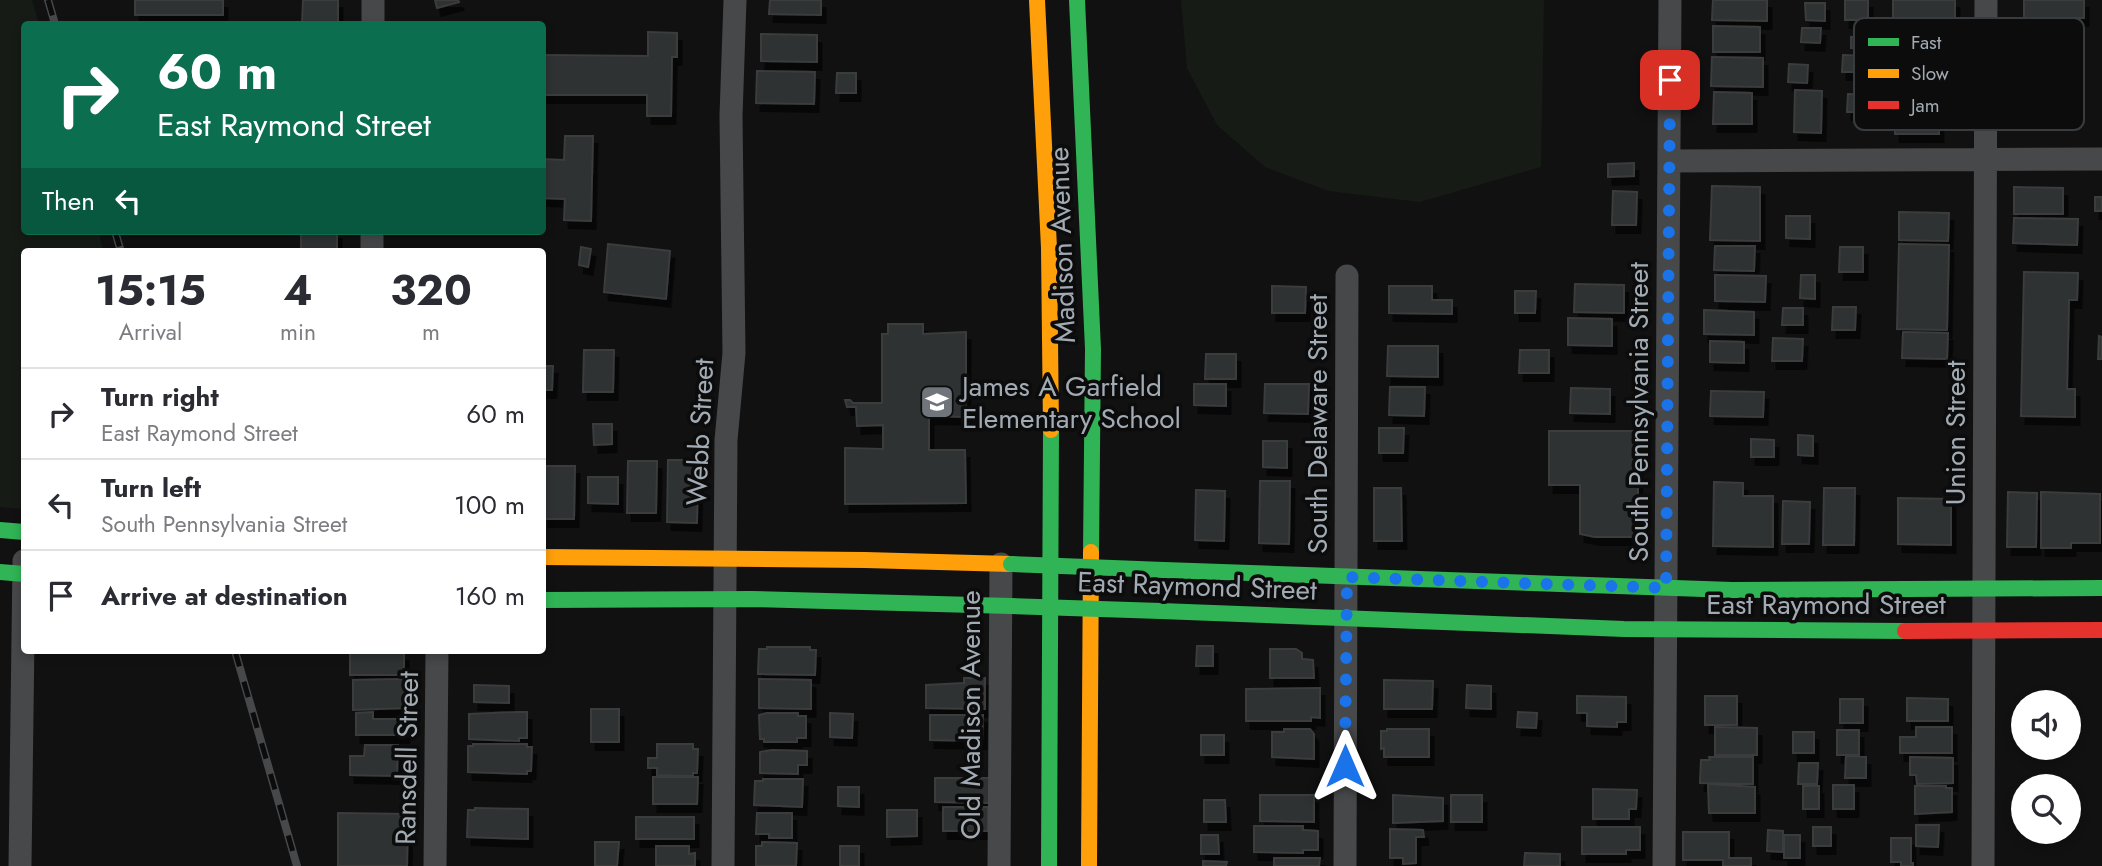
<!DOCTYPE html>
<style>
body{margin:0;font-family:Jost,sans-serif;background:#f2f2f3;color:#2b2b33;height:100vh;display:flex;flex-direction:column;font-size:26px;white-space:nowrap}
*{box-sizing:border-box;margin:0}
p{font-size:23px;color:#7c7c81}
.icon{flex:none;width:38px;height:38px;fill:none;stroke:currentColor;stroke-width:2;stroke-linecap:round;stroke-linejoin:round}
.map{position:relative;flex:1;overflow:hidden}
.side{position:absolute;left:21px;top:248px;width:525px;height:406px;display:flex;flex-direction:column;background:#fff;border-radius:7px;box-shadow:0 4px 10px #0003}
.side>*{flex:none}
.top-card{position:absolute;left:21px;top:21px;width:525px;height:214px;border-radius:7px;box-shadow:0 4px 10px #0003;background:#0b6e4f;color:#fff;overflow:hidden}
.buttons{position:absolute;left:2011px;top:690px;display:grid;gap:14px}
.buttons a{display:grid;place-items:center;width:70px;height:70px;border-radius:50%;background:#fff;box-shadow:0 4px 10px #0003;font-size:35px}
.pin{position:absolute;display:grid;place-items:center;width:60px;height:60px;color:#fff;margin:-30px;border-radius:14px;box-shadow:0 4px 10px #0006}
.me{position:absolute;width:77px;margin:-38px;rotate:0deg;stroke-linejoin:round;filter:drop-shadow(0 0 5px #0008)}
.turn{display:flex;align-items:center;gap:24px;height:147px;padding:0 21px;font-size:32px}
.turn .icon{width:91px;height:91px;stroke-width:2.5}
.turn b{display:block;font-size:49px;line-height:60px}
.then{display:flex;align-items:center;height:66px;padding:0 21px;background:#0003;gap:14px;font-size:26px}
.eta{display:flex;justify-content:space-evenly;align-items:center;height:119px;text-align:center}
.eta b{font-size:42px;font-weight:700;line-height:49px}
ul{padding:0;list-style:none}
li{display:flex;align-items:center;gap:21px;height:91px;padding:0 21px;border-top:2px solid #e1e1e2}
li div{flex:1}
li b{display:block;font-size:26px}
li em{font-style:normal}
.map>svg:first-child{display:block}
</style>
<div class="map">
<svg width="2102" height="866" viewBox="0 0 2102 866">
<defs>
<filter id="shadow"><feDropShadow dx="4.5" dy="8" stdDeviation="0" flood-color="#0009"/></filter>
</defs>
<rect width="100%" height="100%" fill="#111112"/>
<path fill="#161b16" d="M0 0H32L39 24H24V231H98L104 252H24V509L0 507Z
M1181 0H1544L1541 167 1420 202 1328 191 1265 167 1217 125 1187 68Z"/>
<path fill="#2e3032" stroke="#3a3c3e" stroke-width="2" filter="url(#shadow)" d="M135 0H223V15H135Z
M303 0H338V24H302Z
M435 0H458L459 2 437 8Z
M770 0H821V15L769 14Z
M1713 0H1767V21L1712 20Z
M1845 0H1868V20H1845Z
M1893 0H1955V19H1893Z
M2024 0H2084V18H2066V46H2024Z
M1805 3H1825V21L1806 20Z
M1713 26 1760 27V52H1713Z
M1802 28H1821L1820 43 1801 42Z
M648 32 677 33V57H672L671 116H647V95H542V55L648 56Z
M761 34 817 35V62L761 61Z
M1851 37H1864V48H1851Z
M1843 55 1863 56V72H1842Z
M1712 57 1763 58V87L1711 86Z
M1789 64 1808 65 1807 83 1788 82Z
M757 71 815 72 814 104 756 103Z
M837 73H856V93H836Z
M1895 88 1951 89V114H1939V134H1895Z
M1795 90 1822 91 1821 133 1794 132Z
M1714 92 1752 93V124H1713Z
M1848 94 1869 95V112H1847Z
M565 136H593L591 221 564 220 565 199 542 198V159L564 160Z
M1634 163V176L1608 177V164Z
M1712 186 1760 187V241L1710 240Z
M2014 187 2063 188V214H2014Z
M1613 191 1637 192 1636 225H1612Z
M2095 197H2102V211H2095Z
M1899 212 1949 213 1948 241 1899 240Z
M1786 216H1810V239L1786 238Z
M2014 218 2078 219 2077 245 2013 243Z
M301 231H337V252H301Z
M608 244 670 251 666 299 604 292Z
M1899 244 1949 245 1947 330 1897 329Z
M1715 246H1755L1754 271 1714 270Z
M581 247 591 249 588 267 579 265Z
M1840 247H1863V272H1839Z
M2024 272 2078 273 2077 300H2069L2067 389H2075V417L2021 416Z
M1715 275 1766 276 1765 302 1715 301Z
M1801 275H1815V299L1800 298Z
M1575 284 1624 285V313L1574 312Z
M1272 286 1306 287 1305 313H1272Z
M1389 286H1432V300H1452V314L1389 313Z
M1515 291H1536L1535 313H1515Z
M1833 307H1856L1855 330H1832Z
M1783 308H1803V325H1782Z
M1704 310 1754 312V335L1704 334Z
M1568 318 1612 319V346L1568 345Z
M888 324H923V334L966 332V417L929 416V450H965L966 503 845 504V448L883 449V425L857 426 856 407H847L845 400H850L853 403H882V334H888Z
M1903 332 1948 333 1947 359 1902 358Z
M2099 336 2102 337V359H2098Z
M1773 338 1803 339 1802 361H1772Z
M1710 341 1744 342V363L1710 362Z
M1388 346H1438V377L1387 376Z
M584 350H614L613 392H583Z
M1520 350H1549V373H1519Z
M1206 354H1236V379H1205Z
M542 366H553L552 390H542Z
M1194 384H1226V406L1194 405Z
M1265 384H1309L1308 414 1264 413Z
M1390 387H1425L1424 416 1389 415Z
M1571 388 1610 389V414L1570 413Z
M1711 391 1764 392 1763 417 1710 416Z
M593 424H612V444L594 445Z
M1379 428H1404L1403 453H1379Z
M1549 431H1638V537H1595L1580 534V485H1549Z
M1798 435 1813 436V456L1798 455Z
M1751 439 1774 440V457H1751Z
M1263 441H1287V468L1263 467Z
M668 460H698L697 523 667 522Z
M628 461H657L656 513H627Z
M545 466H575L574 519H544Z
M588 477H618V504L588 503Z
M1260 481H1290L1289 544 1259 543Z
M1714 482 1743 483V496H1773V547L1713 546Z
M1374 488H1401L1402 541H1374Z
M1824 488H1855L1854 545H1823Z
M1196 490 1225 491 1224 541 1195 540Z
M2008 492 2037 493 2036 547H2007Z
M2041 492 2100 494V543H2071V548H2041Z
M1898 498 1951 499V545L1898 544Z
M1783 501 1810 502 1809 544H1782Z
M1197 646H1213V666H1196Z
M767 647H810V650H816L815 675 758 674 759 649H767Z
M1270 649H1296L1302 653V659L1313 660 1314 678H1270Z
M350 651 404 653V672H399V675H350Z
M964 678H985V709L926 708V685L964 683Z
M401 679 405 681V708L353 710V680Z
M759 679 811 680V709L759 708Z
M1384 680 1433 681 1432 709H1384Z
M474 685 509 686V703L474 702Z
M1467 685 1491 686V709L1466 708Z
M1320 688V718L1311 717V721H1246V689Z
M1577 696 1626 697V722H1617V727L1587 726V713H1577Z
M1705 696H1737V725H1705Z
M1907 698 1948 699V721H1907Z
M1840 699H1863V723H1840Z
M591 709H619V742H591Z
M373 712V719H405V735H356V713Z
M518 712H527V738H519V741L469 739V714Z
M1518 712 1537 713 1536 728 1517 727Z
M767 713H798V716H806V738H797V742H764V739H760L759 715Z
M830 713 853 714 852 738 830 737Z
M930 715H983L982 741 930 740Z
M1715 727 1757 728V755H1715Z
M1916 727H1952V753H1900V737H1916Z
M1284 729H1310L1314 734V759L1272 757V732H1284Z
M1387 729H1429V757H1384V748L1381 749V731H1387Z
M1837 730H1859V755H1837Z
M1793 732H1814V753H1793Z
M1201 735H1224V755H1201Z
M473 744H527V747H532L531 771H527V774L468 772V746H473Z
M657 744H693V749H698L697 773H693V776L657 775V768H648V758H657Z
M365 745H398L397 776 350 775V756H364Z
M772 750 807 751V765H798V774L760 773V752Z
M1846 756 1866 757V778H1845Z
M1709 757H1753V784L1700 783 1701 760H1710Z
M1910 757 1953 758V783L1917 784 1916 775H1910Z
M1799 763H1818L1817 784H1798Z
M653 777H698L697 804H653Z
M935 778H990V803L935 802Z
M763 779H803L802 807 754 805 755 781H763Z
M1708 784 1755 787V813H1709Z
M1833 785H1854V809H1833Z
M1803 786H1819V809H1803Z
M1915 786H1946V788H1952V812L1915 814Z
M838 787H859V807L838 806Z
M1593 789 1637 790 1636 809H1629V819H1593Z
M1260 795H1314V822L1260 821Z
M1393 795 1443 798V821L1393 823Z
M1451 795H1482V822H1451Z
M1204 800H1225L1226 822H1204Z
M943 807H988V831H943Z
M475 808 528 809V839L467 837 468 810H475Z
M887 810H917V836L887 837Z
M338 813 408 814 407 866H338Z
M757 813H792V838H769V834H756Z
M636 817H694V839H636Z
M1916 825H1939L1938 847 1916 846Z
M1254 826H1303V830L1318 831V850H1303V853L1254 852Z
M1582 827H1640V850H1626V854H1582Z
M1813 827H1831V846H1813Z
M1390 829 1423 830 1424 837H1416V863L1403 864V858H1390Z
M1768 830 1783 831V852L1767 851Z
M1683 832H1729V858H1751V866H1723V860H1683Z
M1201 835H1218L1219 854H1201Z
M1784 835H1800V858H1784Z
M1891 838H1911V863H1913V866H1901V862H1891Z
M595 842H619L617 866H595Z
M762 842 797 843 796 866H756V846H762Z
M656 846H689V854L695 853V866H656Z
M840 846H859V866H840Z
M1525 853 1560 854V866H1524Z
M1274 858H1320L1319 866H1274Z
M1203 861 1227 862 1226 866H1203Z"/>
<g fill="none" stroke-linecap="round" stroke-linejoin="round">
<path stroke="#46484a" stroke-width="23" d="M373 0V24
M1669 161 2102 159
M372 252V231
M20 866 24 561
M435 866 437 651
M723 866 726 440 734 353 731 116 735 0
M999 866 1001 564
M1345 866 1347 276
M1664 866 1670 0
M1983 866 1986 0"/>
<path stroke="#30b455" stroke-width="16" d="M1077 0 1093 349 1091 552
M0 530 24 532
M1164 570 1732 590 2102 588
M0 572 24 574
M542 600 751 599 1011 606
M1161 611 1624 629 1905 631
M1049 866 1051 430"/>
<path stroke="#ff9f0a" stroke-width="16" d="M1037 0 1049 248 1051 430
M542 557 865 560 1011 564
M1089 866 1091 552"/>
<path stroke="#e5322d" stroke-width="16" d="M1905 631 2102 630"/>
<g stroke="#46484a" stroke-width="8">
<path id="rail" d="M48 0 55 24
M115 231 121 252
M235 651 297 866"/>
</g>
<use href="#rail" stroke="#0c0c0d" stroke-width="5" stroke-dasharray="16" stroke-linecap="butt"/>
<path stroke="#30b455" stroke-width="16" d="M1011 564 1164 570
M1011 606 1161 611"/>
</g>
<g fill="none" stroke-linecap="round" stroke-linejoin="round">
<path stroke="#1a73e8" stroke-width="12" stroke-dasharray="0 21.6" d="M1345 766 1347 577 1666 588 1670 80"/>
</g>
<defs>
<g id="school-square" transform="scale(1.75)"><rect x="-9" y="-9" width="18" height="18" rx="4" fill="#6f757b" stroke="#0c0c0d"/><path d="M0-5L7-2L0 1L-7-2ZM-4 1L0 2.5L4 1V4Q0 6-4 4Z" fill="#fff"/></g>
</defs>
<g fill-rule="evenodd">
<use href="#school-square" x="937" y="402"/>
</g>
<g text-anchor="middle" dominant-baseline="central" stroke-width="7" stroke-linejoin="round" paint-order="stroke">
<g font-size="28" fill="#a2abb3" stroke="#0c0c0d">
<text transform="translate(1062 245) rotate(-92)">Madison Avenue</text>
<text transform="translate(1638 412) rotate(-90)">South Pennsylvania Street</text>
<text transform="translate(1317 424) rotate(-90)">South Delaware Street</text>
<text transform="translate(700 432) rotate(-87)">Webb Street</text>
<text transform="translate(1955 433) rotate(-90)">Union Street</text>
<text transform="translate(1197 586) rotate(2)">East Raymond Street</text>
<text x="1826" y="604">East Raymond Street</text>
<text transform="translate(970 715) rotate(-90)">Old Madison Avenue</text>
<text transform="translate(407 758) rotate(-89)">Ransdell Street</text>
</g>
<g font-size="28" fill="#a2abb3" stroke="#0c0c0d" text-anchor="start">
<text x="962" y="386">James A Garfield<tspan x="962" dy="32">Elementary School</tspan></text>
</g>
</g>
<rect x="1854" y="18" width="230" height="112" rx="10" fill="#0c0c0d" stroke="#393c3f" stroke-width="2"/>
<rect x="1868" y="38" width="31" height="8" fill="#30b455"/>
<rect x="1868" y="69" width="31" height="9" fill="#ff9f0a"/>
<rect x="1868" y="101" width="31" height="8" fill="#e5322d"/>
<g font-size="19" fill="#a2abb3">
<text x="1911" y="49">Fast</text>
<text x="1911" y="80">Slow</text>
<text x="1911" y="112">Jam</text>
</g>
</svg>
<div class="buttons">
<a><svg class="icon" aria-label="sound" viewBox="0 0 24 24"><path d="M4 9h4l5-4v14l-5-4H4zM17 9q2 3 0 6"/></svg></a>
<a><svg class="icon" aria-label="search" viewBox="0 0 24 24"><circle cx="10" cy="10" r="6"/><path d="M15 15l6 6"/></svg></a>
</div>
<div class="pin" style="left:1670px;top:80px;background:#d93025"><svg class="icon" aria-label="arrive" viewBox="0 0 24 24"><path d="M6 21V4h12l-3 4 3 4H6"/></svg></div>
<svg class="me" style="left:1345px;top:766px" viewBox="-20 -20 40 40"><path d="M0-17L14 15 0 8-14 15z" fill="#1a73e8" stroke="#fff" stroke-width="4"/></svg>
<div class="top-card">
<div class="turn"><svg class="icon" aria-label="right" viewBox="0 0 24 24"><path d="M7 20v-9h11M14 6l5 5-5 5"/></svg><div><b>60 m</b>East Raymond Street</div></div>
<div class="then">Then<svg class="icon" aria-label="left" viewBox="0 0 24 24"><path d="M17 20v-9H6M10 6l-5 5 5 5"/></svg></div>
</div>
<section class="side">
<div class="eta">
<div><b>15:15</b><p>Arrival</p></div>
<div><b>4</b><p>min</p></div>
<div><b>320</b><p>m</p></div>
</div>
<ul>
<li><svg class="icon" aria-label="right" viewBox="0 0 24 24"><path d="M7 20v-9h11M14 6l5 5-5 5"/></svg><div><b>Turn right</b><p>East Raymond Street</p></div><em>60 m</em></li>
<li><svg class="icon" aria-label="left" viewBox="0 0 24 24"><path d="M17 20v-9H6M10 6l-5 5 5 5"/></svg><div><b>Turn left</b><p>South Pennsylvania Street</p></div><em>100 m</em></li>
<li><svg class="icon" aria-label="arrive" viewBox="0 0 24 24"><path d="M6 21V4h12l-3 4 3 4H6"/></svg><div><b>Arrive at destination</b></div><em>160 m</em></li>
</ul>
</section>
</div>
